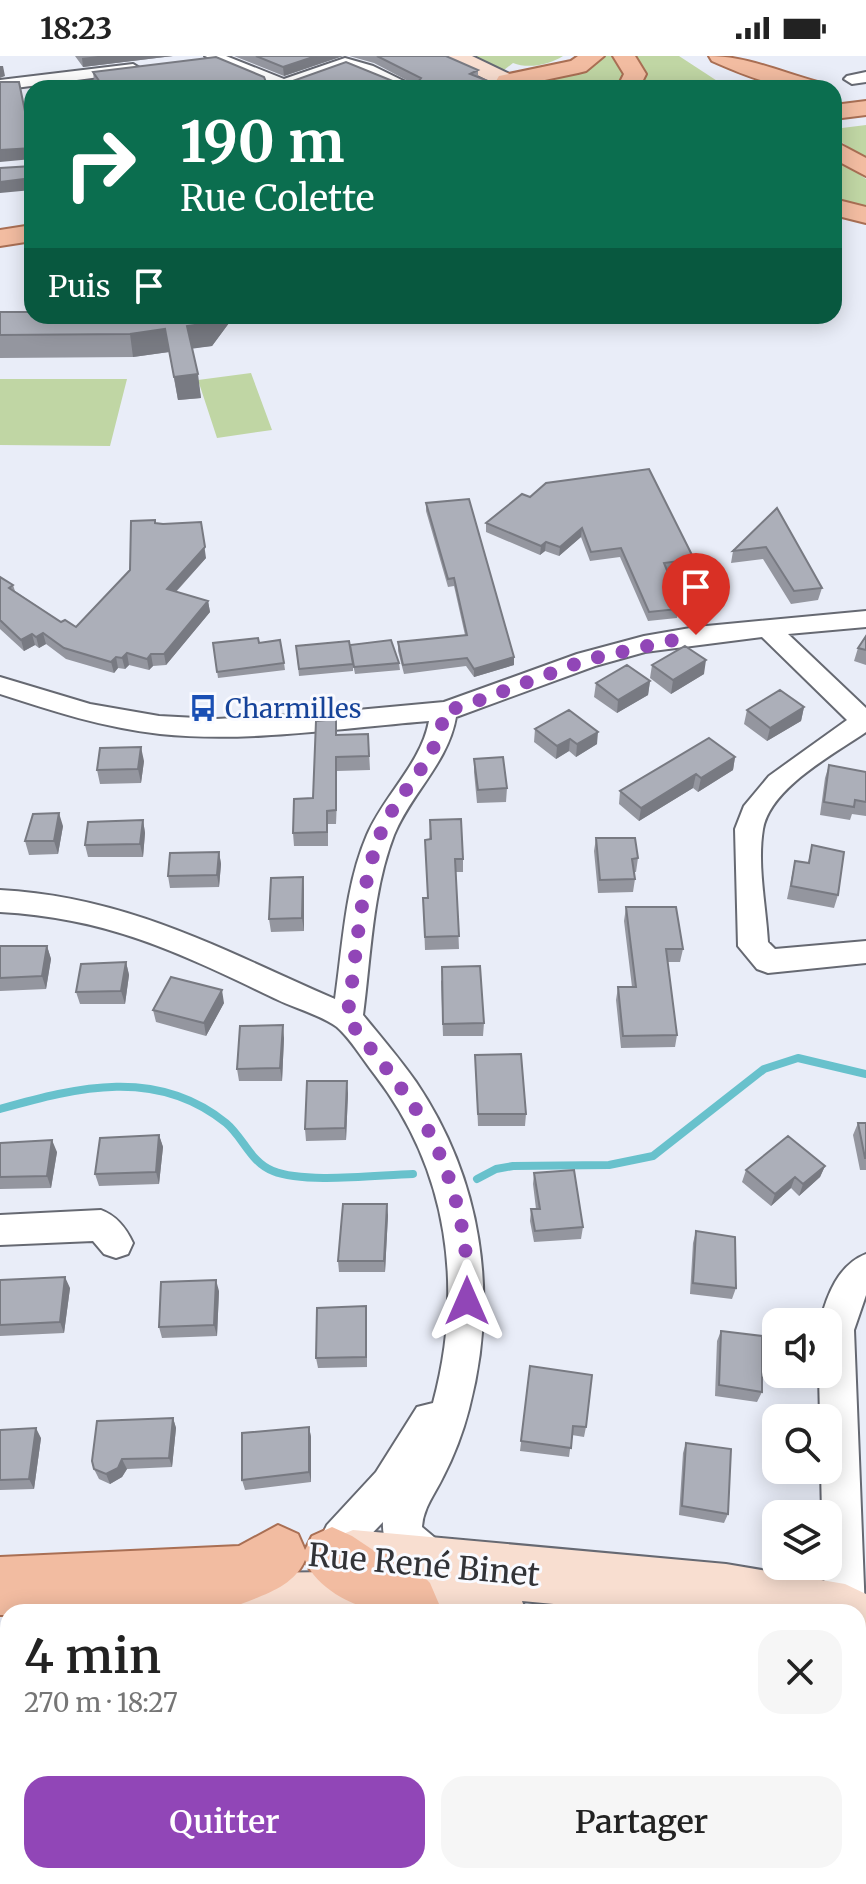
<!DOCTYPE html>
<html lang="fr">
<meta charset="utf-8">
<style>
body{margin:0;font-family:Merriweather,serif;background:#f6f6f6;color:#222;height:100vh;display:flex;flex-direction:column;font-size:30px;white-space:nowrap}
*{box-sizing:border-box;margin:0}
p{font-size:26px;color:#767676}
.icon{flex:none;width:44px;height:44px;fill:none;stroke:currentColor;stroke-width:2;stroke-linecap:round;stroke-linejoin:round}
.map{position:relative;flex:1;overflow:hidden}
.drawer{position:absolute;left:0px;top:1548px;width:866px;height:280px;display:flex;flex-direction:column;background:#fff;border-radius:24px 24px 0 0;box-shadow:0 4px 20px #0003}
.drawer>*{flex:none}
.top-card{position:absolute;left:24px;top:24px;width:818px;height:244px;border-radius:24px;box-shadow:0 4px 20px #0003;background:#0b6e4f;color:#fff;overflow:hidden}
.controls{position:absolute;left:762px;top:1252px;display:grid;gap:16px}
.controls a{display:grid;place-items:center;width:80px;height:80px;border-radius:16px;background:#fff;box-shadow:0 4px 20px #0003;font-size:40px}
.pin{position:absolute;display:grid;place-items:center;width:68px;height:68px;color:#fff;margin:-82px -34px;border-radius:50% 50% 50% 0;rotate:-45deg;box-shadow:0 0 8px #0007}
.pin .icon{rotate:45deg}
.me{position:absolute;width:88px;margin:-44px;rotate:0deg;stroke-linejoin:round;filter:drop-shadow(0 0 6px #0008)}
.turn{display:flex;align-items:center;gap:28px;height:168px;padding:0 24px;font-size:36px}
.turn .icon{width:104px;height:104px;stroke-width:2.5}
.turn b{display:block;font-size:56px;line-height:68px}
.then{display:flex;align-items:center;height:76px;padding:0 24px;background:#0003;gap:16px;font-size:30px}
.round{display:grid;place-items:center;flex:none;width:84px;height:84px;border-radius:24px;background:#f6f6f6}
.overview{display:flex;align-items:center;justify-content:space-between;height:136px;padding:0 24px}
h1{font-size:48px;font-weight:600;line-height:60px}
.primary-button{display:flex;gap:16px;margin-top:auto;padding:16px 24px}
.primary-button a{flex:1;height:92px;border-radius:24px;background:#9146b7;color:#fff;font-size:32px;font-weight:600;line-height:92px;text-align:center}
.primary-button a+a{background:#f6f6f6;color:#222}
.status{display:flex;justify-content:space-between;align-items:center;height:56px;padding:0 40px;background:#fff;direction:ltr}
.status svg{height:22px;fill:currentColor}
.map>svg:first-child{display:block}
</style>
<div class="status"><b>18:23</b><svg viewBox="0 0 49 12"><path d="M0 12V9h3v3zM5 12V6h3v6zM10 12V3h3v9zM15 12V0h3v12zM26 1h20v11H26zM47 4h2v5h-2z"/></svg></div>
<div class="map">
<svg width="866" height="1828" viewBox="0 0 866 1828">
<rect width="100%" height="100%" fill="#e9edf8"/>
<path fill="#c0d6a4" d="M475 0H563C549 9 528 13 513 7L504 14Z
M598 0H618L628 21 619 32H545L548 24 596 6Z
M633 0H679L728 32H637Z
M866 69V103L834 81V73Z
M834 100 866 123V154L834 146Z
M251 317 272 374 217 382 198 324Z
M0 323H127L110 390 0 389Z"/>
<g fill="none" stroke-linecap="round" stroke-linejoin="round">
<path stroke="#68c1cc" stroke-width="8" d="M0 1053C78 1031 157 1011 226 1067 243 1081 251 1107 273 1115 305 1128 377 1119 413 1118
M477 1123 496 1113 513 1110 609 1109 653 1100 764 1013 798 1002 866 1018"/>
<g stroke="#666972" stroke-width="4">
<path id="street" d="M205 0H226L284 23 345 2 373 10 418 32H396L346 12 290 32H267L270 29Z
M133 8 141 13 138 16 0 34V24Z
M866 16V26L852 28 844 23 847 20Z
M866 555V571L788 578 866 652V676C834 698 770 732 763 773 757 809 766 850 768 886L775 893 866 885V907L768 917 757 913 738 890 735 773 744 750 769 720 847 664 762 581 645 596 595 610 456 661C448 707 411 737 394 779 372 836 371 900 363 959 381 981 400 1003 416 1026 482 1124 499 1239 469 1353 463 1376 454 1400 443 1421 435 1438 423 1452 422 1471L447 1492 453 1506 447 1520 433 1526C408 1515 381 1497 383 1466L354 1496 346 1514 332 1520 318 1514 312 1500 327 1469 376 1416 417 1351 433 1347C464 1232 449 1115 375 1019 363 1004 351 983 337 971 321 959 294 952 276 943 180 897 109 862 0 856V834C128 841 220 893 335 943 343 888 345 830 367 779 384 739 421 708 429 665 341 672 249 687 160 678 105 672 52 655 0 638V621L90 648 159 660 216 663 314 658 444 646 577 598 644 580 696 571Z
M101 1154C117 1160 126 1172 133 1187L128 1198 116 1202 104 1198 93 1185 0 1189V1159Z
M866 1198V1239L854 1274 865 1556 858 1571V1556H825L824 1510H828V1458H822L821 1414H828V1362H820L819 1318H828V1266H820C827 1239 838 1209 866 1198Z"/>
</g>
<g stroke="#666972" stroke-width="4">
<path id="secondary" d="M444 0H472L528 27 531 32H503L448 4Z
M353 1474 726 1508 845 1528 866 1538V1627L858 1626V1556H638L522 1545 526 1556H168L164 1546 172 1526 192 1518 331 1516 325 1502 333 1482Z"/>
</g>
<g stroke="#a96f54" stroke-width="4">
<path id="primary" d="M578 0H604L586 15 578 17 507 32 499 30 496 25 499 20 571 5Z
M613 0H635L646 18 639 32H617L624 18Z
M709 0C747 0 783 17 821 27L824 32C777 32 755 24 712 5Z
M866 45V59L834 63V49Z
M834 85 866 102V120L834 103Z
M834 143 866 151V167L834 159Z
M32 169V185L0 190V174Z
M278 1469 298 1478 305 1494 312 1480 332 1471 352 1480 373 1494 408 1504 430 1527 439 1548 435 1556C418 1556 394 1560 378 1556 350 1548 317 1533 305 1504 294 1530 266 1538 241 1548L8 1556V1559H0V1501L239 1490Z"/>
</g>
<use href="#street" fill="#fff" fill-rule="evenodd"/>
<use href="#secondary" fill="#f8ded0" fill-rule="evenodd"/>
<use href="#primary" fill="#f2bca1" fill-rule="evenodd"/>
</g>
<path fill="#94969f" d="M75 0H173L83 11Z
M234 0H343L284 20Z
M349 0H446L478 14V21L503 32H99L94 25 93 16 266 26H410L374 7Z
M0 256 32 260H228L229 267 212 290 192 292 201 342 178 344 169 296 133 301 0 302Z
M522 438 694 503 692 512 667 515 671 524 670 533 678 553 677 562 648 565 620 501 590 505 581 481 559 500 545 495 540 499 486 476V467Z
M426 447 514 609 474 621 466 610 404 618 398 595V586L465 579 454 530 448 531 426 455Z
M777 452 822 532 818 544 791 548 763 503 731 507 733 495Z
M156 467 206 502 176 536 208 545 210 556 166 609 153 610 149 614 129 609 125 613 118 612 114 617 66 603 46 588 39 592 35 589 24 595 0 573V521L13 529 15 535 61 566 76 571 130 514Z
M866 580V609L854 605 858 592Z
M213 587H259L284 607 285 614 218 622Z
M296 590 351 594 399 607 400 614 355 618 353 608V615L299 620Z
M652 609 704 618 671 638 650 622Z
M650 625 648 639 617 657 594 641 596 627Z
M804 651 801 665 767 685 744 668 747 654Z
M535 673 597 688 576 701 569 695 556 703 534 686Z
M368 678 370 714 337 715 336 768H328V790H294L293 777 313 742 337 679Z
M735 701 733 714 698 736 693 732 639 765 619 748 620 735Z
M474 703 507 732 506 746 477 747 474 716Z
M144 705 141 727 100 728 97 714Z
M829 709 866 716V760L852 758 850 764 820 759 825 722Z
M143 764 145 777 143 801H88L85 789Z
M430 764 463 803V816H456L459 893 425 894 423 842H427Z
M63 770 58 798 29 799 25 785Z
M596 782 638 802 636 816H634L635 823 633 836 598 837 594 795Z
M812 789 838 839 834 852 787 843 795 805 808 807Z
M219 796 221 808 219 831 170 832 168 820Z
M303 821 304 834V875L271 876 269 863Z
M626 851 683 893 680 906H667L677 979 675 991 621 992 616 944 618 931H632L624 865Z
M0 890H47L51 903 46 933 0 935Z
M126 906 129 919 125 948H80L76 936Z
M441 924 484 967 483 980H443Z
M224 947 206 980 156 966 153 954Z
M284 982 282 1025H239L237 1013Z
M475 999 526 1058 525 1070H478Z
M348 1037 346 1084 306 1085 305 1073Z
M858 1067H866V1114H860L853 1079Z
M159 1079 163 1091 159 1128 99 1130 95 1118Z
M0 1087 57 1096 51 1132 0 1133Z
M825 1110 820 1121 799 1140 791 1132 771 1150 742 1126 746 1114Z
M534 1117 583 1171 581 1183 534 1186 530 1165 531 1153H536L533 1128Z
M388 1159 385 1216H339L338 1205Z
M696 1175 736 1232 732 1243 690 1238 693 1187Z
M0 1224 70 1232 64 1277 0 1280Z
M219 1235 217 1280 162 1282 159 1271Z
M367 1261V1311L318 1312 316 1302Z
M721 1275 762 1336 757 1346 715 1340 717 1285Z
M530 1310 586 1371 584 1381 572 1379 569 1401 520 1395Z
M173 1362 176 1372 172 1411 127 1413 122 1421 110 1428 99 1423 94 1413Z
M309 1371 311 1381V1426L245 1434 242 1424Z
M0 1374 41 1382 34 1433 0 1434Z
M686 1387 728 1458 724 1467 679 1459 683 1397Z
M530 1820H551L543 1828H536Z"/>
<path fill="#787a82" d="M98 0H173L83 11 82 2Z
M316 0H343L284 20 283 11Z
M0 10H3L5 20 0 22Z
M119 26 120 32H102V29Z
M334 27 335 32H322Z
M32 92V103L0 106V94Z
M32 122V134L0 137V126Z
M214 260H228L229 267 212 290 190 293 187 270Z
M165 273 169 296 133 301 130 278Z
M198 318 201 342 178 344 174 321Z
M201 466 206 502 168 544 167 533Z
M582 472 581 481 559 500 560 491Z
M546 486 545 495 540 499 541 490Z
M208 545 210 556 166 609 164 598Z
M43 577 46 588 39 592 36 581Z
M32 578 35 589 24 595 21 584Z
M127 597 129 609 125 613 122 602Z
M151 598 153 610 149 614 147 603Z
M116 601 118 612 114 617 111 606Z
M514 601V609L474 621V613Z
M706 604 704 618 671 638 673 624Z
M650 625 648 639 617 657 618 644Z
M804 651 801 665 767 685 770 672Z
M598 676 597 688 576 701 577 688Z
M570 683 569 695 556 703 557 690Z
M141 691 144 705 141 727 138 713Z
M336 701 337 715 336 768Z
M735 701 733 714 698 736 701 722Z
M696 718 693 732 639 765 641 752Z
M59 757 63 770 58 798 54 785Z
M143 764 145 777 143 801 140 788Z
M219 796 221 808 219 831 217 819Z
M303 821 304 834V875L302 862Z
M47 890 51 903 46 933 42 920Z
M126 906 129 919 125 948 121 935Z
M222 934 224 947 206 980 204 967Z
M283 969 284 982 282 1025 280 1012Z
M347 1025 348 1037 346 1084 345 1072Z
M159 1079 163 1091 159 1128 156 1116Z
M52 1084 57 1096 51 1132 47 1120Z
M825 1110 820 1121 799 1140 803 1128Z
M795 1121 791 1132 771 1150 775 1138Z
M387 1148 388 1159 385 1216 384 1205Z
M65 1221 70 1232 64 1277 60 1266Z
M216 1224 219 1235 217 1280 214 1269Z
M173 1362 176 1372 172 1411 169 1402Z
M309 1371 311 1381V1426L309 1416Z
M36 1372 41 1382 34 1433 29 1423Z
M122 1403 127 1413 122 1421 110 1428 106 1418Z"/>
<path fill="#acafb9" stroke="#787a82" stroke-width="2" d="M256 0H316L283 11Z
M377 0H446L478 14 470 18 503 31 348 32 334 27 322 32H121L119 26 102 29 93 16 216 1 264 21 266 26H290L346 6 395 26H418L421 22Z
M0 26H19L28 70 32 69V122L0 126V112L32 110V92L0 94Z
M0 256H32V260H214L209 267 187 270 198 318 174 321 165 273 130 278 0 279Z
M649 413 694 503 664 507 671 524 666 525 678 553 649 556 621 492 591 496 582 472 560 491 546 486 541 490 486 467 522 438 530 441 546 427Z
M469 443 514 601 474 613 467 602 403 609 398 586 467 579 454 522 448 523 426 447Z
M777 452 822 532 794 535 766 491 733 495Z
M155 464V467L163 468 201 466 205 491 167 533 208 545 164 598H151L147 603 127 597 122 602 116 601 111 606 64 592 43 577 36 581 32 578 21 584 0 564V521L13 529 9 532 61 566 65 564 76 571 130 514 131 465Z
M866 580V594L858 592Z
M258 582 259 587 280 584 284 607 217 616 213 587Z
M391 584 399 607 354 611 350 589Z
M349 585 353 608 299 613 296 590Z
M685 590 706 604 673 624 652 609Z
M627 609 650 625 618 644 596 627Z
M780 634 804 651 770 672 747 654Z
M569 654 598 676 577 688 570 683 557 690 535 673Z
M336 663V679L368 678 369 700 336 701V754L327 755V776L293 777 294 743 313 742 316 665Z
M709 682 735 701 701 722 696 718 641 752 620 735Z
M141 691 138 713 97 714 100 692Z
M503 701 507 732 478 734 474 703Z
M829 709 866 716V746L855 744 854 751 824 746Z
M59 757 54 785H25L33 758Z
M461 763 463 803H455L459 880 425 881 423 842H428L425 784 431 783 430 764Z
M143 764 140 788 85 789 88 766Z
M596 782H635L638 802 632 803 635 823 600 824Z
M812 789 844 796 838 839 791 830 795 805 809 807Z
M219 796 217 819 168 820 170 797Z
M303 821 302 862 269 863 271 822Z
M626 851H676L683 893H666L677 979 623 980 618 931H636Z
M0 890H47L42 920 0 922Z
M126 906 121 935 76 936 81 908Z
M480 910 484 967 443 968 442 911Z
M171 921 222 934 204 967 153 954Z
M283 969 280 1012 237 1013 240 970Z
M521 998 526 1058H478L475 999Z
M307 1025H347L345 1072 305 1073Z
M858 1067H866V1102H865Z
M159 1079 156 1116 95 1118 100 1082Z
M788 1080 825 1110 803 1128 795 1121 775 1138 746 1114Z
M52 1084 47 1120 0 1121V1087Z
M574 1114 583 1171 535 1175 531 1153H540L534 1117Z
M343 1148H387L384 1205H338Z
M696 1175 735 1181 736 1232 693 1227Z
M65 1221 60 1266 0 1269V1224Z
M216 1224 214 1269 159 1271 161 1226Z
M366 1250V1301L316 1302 317 1252Z
M721 1275 762 1280V1336L719 1329Z
M530 1310 592 1319 586 1371 573 1370 571 1392 521 1385Z
M173 1362 169 1402 122 1403 118 1412 106 1418 94 1413 92 1405 97 1365Z
M309 1371V1416L242 1424V1377Z
M36 1372 29 1423 0 1424V1374Z
M686 1387 731 1393 728 1458 682 1450Z
M866 1733V1828H782L789 1820H858V1742Z
M534 1820H549L541 1828Z"/>
<g fill="none" stroke-linecap="round" stroke-linejoin="round">
<path stroke="#9146b7" stroke-width="14" stroke-dasharray="0 25.2" d="M467 1245C471 1178 449 1101 411 1046 391 1017 368 990 347 962 357 902 358 837 380 779 397 734 440 705 444 655L464 650 586 604 696 579"/>
</g>
<defs>
<g id="bus-bare" transform="scale(2.16)"><path d="M-5-6H5V4H4V6H2V4H-2V6H-4V4H-5ZM-3.5-4V0h7V-4ZM-3.5 1.2v1.5H-2V1.2ZM2 1.2v1.5H3.5V1.2Z" fill="#1a4fb4" stroke="#f9faff" stroke-width="2.5" paint-order="stroke"/></g>
</defs>
<g fill-rule="evenodd">
<use href="#bus-bare" x="203" y="652"/>
</g>
<g text-anchor="middle" dominant-baseline="central" stroke-width="6" stroke-linejoin="round" paint-order="stroke">
<g font-size="26" fill="#164399" stroke="#f9faff" text-anchor="start">
<text x="225" y="652">Charmilles</text>
</g>
<g font-size="32" fill="#323337" stroke="#f9faff">
<text transform="translate(424 1509) rotate(5)">Rue René Binet</text>
</g>
</g>
</svg>
<div class="controls">
<a><svg class="icon" aria-label="sound" viewBox="0 0 24 24"><path d="M4 9h4l5-4v14l-5-4H4zM17 9q2 3 0 6"/></svg></a>
<a><svg class="icon" aria-label="search" viewBox="0 0 24 24"><circle cx="10" cy="10" r="6"/><path d="M15 15l6 6"/></svg></a>
<a><svg class="icon" aria-label="layers" viewBox="0 0 24 24"><path d="M12 4l9 5-9 5-9-5zM3 14l9 5 9-5"/></svg></a>
</div>
<div class="pin" style="left:696px;top:579px;background:#d93025"><svg class="icon" aria-label="arrive" viewBox="0 0 24 24"><path d="M6 21V4h12l-3 4 3 4H6"/></svg></div>
<svg class="me" style="left:467px;top:1245px" viewBox="-20 -20 40 40"><path d="M0-17L14 15 0 8-14 15z" fill="#9146b7" stroke="#fff" stroke-width="4"/></svg>
<div class="top-card">
<div class="turn"><svg class="icon" aria-label="right" viewBox="0 0 24 24"><path d="M7 20v-9h11M14 6l5 5-5 5"/></svg><div><b>190 m</b>Rue Colette</div></div>
<div class="then">Puis<svg class="icon" aria-label="arrive" viewBox="0 0 24 24"><path d="M6 21V4h12l-3 4 3 4H6"/></svg></div>
</div>
<section class="drawer">
<div class="overview"><div><h1>4 min</h1><p>270 m · 18:27</p></div><a class="round"><svg class="icon" aria-label="close" viewBox="0 0 24 24"><path d="M6 6l12 12M18 6L6 18"/></svg></a></div>
<div class="primary-button"><a>Quitter</a><a>Partager</a></div>
</section>
</div>
